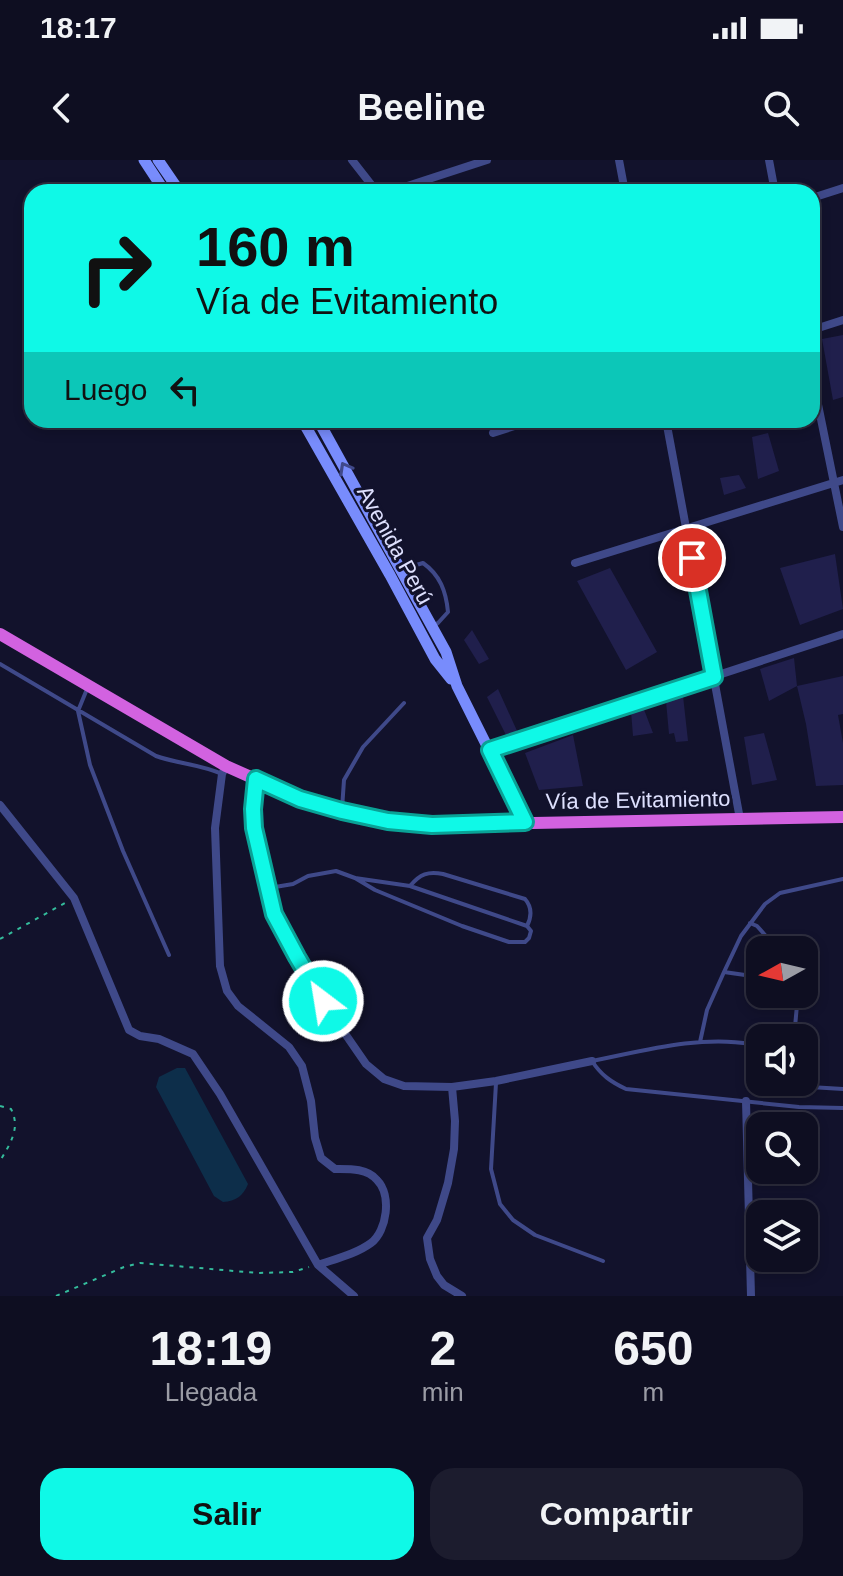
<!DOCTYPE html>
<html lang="es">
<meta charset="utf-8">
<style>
body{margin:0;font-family:Helvetica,sans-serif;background:#1c1c2e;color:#f1f3f6;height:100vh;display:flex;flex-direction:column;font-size:30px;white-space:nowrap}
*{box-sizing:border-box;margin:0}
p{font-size:26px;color:#9b9ca5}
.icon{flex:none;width:44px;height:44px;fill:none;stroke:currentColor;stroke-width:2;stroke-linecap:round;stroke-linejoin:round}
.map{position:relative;height:1136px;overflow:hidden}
.panel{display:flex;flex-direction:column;background:#0e0e21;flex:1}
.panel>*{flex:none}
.guide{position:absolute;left:24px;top:24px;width:796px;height:244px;border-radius:24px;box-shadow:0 4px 12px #0003,0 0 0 2px #2e2e3f;background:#0ff9e7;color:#111;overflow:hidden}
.needle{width:52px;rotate:262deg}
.buttons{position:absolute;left:746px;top:776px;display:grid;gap:16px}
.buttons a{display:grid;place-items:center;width:72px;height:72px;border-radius:16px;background:#0e0e21;box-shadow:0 4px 12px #0003,0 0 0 2px #2e2e3f;font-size:40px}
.pin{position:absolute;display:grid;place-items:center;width:68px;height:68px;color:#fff;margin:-34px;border:4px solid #fff;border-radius:50%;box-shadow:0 2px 8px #0007}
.me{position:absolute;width:88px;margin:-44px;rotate:329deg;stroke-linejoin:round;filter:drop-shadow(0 0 6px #0008)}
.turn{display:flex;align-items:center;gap:28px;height:168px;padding:0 40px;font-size:36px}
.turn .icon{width:104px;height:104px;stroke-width:2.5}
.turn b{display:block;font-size:56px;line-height:68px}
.then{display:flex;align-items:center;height:76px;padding:0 40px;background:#0003;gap:16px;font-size:30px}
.eta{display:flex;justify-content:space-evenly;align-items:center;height:136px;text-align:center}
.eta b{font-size:48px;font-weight:700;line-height:56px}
.cta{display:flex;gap:16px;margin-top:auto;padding:16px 40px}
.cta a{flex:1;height:92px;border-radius:24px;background:#0ff9e7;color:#111;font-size:32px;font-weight:700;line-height:92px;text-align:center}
.cta a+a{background:#1c1c2e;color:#f1f3f6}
.status{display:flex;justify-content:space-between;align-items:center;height:56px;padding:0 40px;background:#0e0e21;direction:ltr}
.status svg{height:22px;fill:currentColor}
header{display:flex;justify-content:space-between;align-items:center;height:104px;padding:0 40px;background:#0e0e21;font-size:36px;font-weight:700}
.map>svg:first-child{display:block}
</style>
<div class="status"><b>18:17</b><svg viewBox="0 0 49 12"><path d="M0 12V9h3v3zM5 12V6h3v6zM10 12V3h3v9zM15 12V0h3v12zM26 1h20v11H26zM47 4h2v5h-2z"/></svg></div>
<header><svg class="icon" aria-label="back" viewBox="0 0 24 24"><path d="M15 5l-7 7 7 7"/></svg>Beeline<svg class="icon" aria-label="search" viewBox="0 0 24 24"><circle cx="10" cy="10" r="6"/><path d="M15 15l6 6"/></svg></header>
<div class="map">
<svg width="843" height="1136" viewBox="0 0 843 1136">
<rect width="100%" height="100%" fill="#12122c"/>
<path fill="#0d2e4a" d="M177 908H185L248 1024C243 1036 236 1041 223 1042L214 1036 156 927 159 917Z"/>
<path fill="#201f4c" d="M843 175V237L833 240 822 179Z
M768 273 779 311 758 319 752 277Z
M739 315 746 328 724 335 720 318Z
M835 394 843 449 800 465 780 408Z
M610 408 657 492 626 510 577 421Z
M472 470 489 499 479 504 464 480Z
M794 498 797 526 769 541 760 509Z
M843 516V554L838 555 843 583V625L816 626 806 564 797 526Z
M498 529 518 573 506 575 487 537Z
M683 536 688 581 676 582 674 573 669 574 666 541Z
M643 547 653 573 633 576 631 551Z
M764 573 777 620 752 625 744 577Z
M573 575 583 626 539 630 525 593Z"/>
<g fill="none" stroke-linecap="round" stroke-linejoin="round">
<path stroke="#34bc9c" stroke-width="2" stroke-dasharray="4 6" stroke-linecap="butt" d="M0 779 65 743
M0 946 11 949C21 968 10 984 0 1001
M56 1136 124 1107 140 1103 258 1113 293 1112 309 1107"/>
<path stroke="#3f4989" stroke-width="4" d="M403 409 423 403C440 415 446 431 448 452L438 463 433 466
M0 504 156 596C178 604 200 604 222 614
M87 529 78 551 90 605 123 691 169 795
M342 649 344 620 363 587 404 543
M410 726C420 714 428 711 443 714L525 739C532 747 532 756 527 766
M269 728 293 724 308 716 336 711 355 718 375 730 462 766 509 782H525L529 778 531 771 527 766 410 726 355 718
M750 763 757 766 765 775 766 790
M724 812 745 815 760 806
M794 878 798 834
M700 882 707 850 724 812 741 776 765 744 780 733 843 719
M751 884 760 885
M760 902 751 884C699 875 643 891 592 901 601 915 611 922 626 929L799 947 843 948
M789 922 810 927 843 929
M496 923 491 1009 500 1044 513 1060 535 1075 603 1101"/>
<path stroke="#3f4989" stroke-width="8" d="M352 0 377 32
M619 0 625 32
M769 0 775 32
M389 32 487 0
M812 38 843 28
M812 170 843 160
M812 215 843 367
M666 260 740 659
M493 273 533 260
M575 403 843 320
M490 590 843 474
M226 606 222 614 215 668 220 806 227 831 238 846 289 887 302 906 311 941 315 978 321 998 335 1009C349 1009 367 1008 377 1020 392 1035 387 1071 371 1083 356 1094 335 1099 318 1105
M256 619 253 649 254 668 274 754 297 797 337 862 366 904 384 919 404 926 452 927 496 921 592 901
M0 645 74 738 129 870 140 876 159 879 193 894 220 934 318 1105 354 1136
M452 927 455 961 454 989 448 1023 437 1060 427 1078 430 1099 437 1116 444 1125 462 1136
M746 941 751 1136"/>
<path stroke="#788cfc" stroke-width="11" d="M144 0 165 32
M158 0 180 32
M302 260 390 415 435 499 451 519
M318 260 446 492 457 526 525 662"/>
<path stroke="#d262e0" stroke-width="12" d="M0 474 226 606 300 639 342 651 388 661 432 665 843 657"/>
</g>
<defs><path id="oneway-chevron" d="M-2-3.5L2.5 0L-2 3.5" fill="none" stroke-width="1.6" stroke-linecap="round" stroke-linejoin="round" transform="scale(2)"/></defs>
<use stroke="#40498a" href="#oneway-chevron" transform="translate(345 308) rotate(-119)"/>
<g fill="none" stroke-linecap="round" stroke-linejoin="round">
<g stroke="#0aa296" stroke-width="20">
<path id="route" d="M323 841 297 797 274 754 254 668 253 649 256 619 300 639 342 651 388 661 432 665 525 662 490 590 714 517 692 398"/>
</g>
<use href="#route" stroke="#0ff9e7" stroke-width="14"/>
</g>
<g text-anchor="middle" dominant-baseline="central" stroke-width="6" stroke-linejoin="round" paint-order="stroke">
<g font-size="22" fill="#dee0fe" stroke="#12122c">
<text transform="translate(395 385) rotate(61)">Avenida Perú</text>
<text transform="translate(638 640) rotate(-1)">Vía de Evitamiento</text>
</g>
</g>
</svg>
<div class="buttons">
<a><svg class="needle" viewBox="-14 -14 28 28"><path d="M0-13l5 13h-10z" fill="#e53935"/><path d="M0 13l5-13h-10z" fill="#9b9ca5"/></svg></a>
<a><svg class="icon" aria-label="sound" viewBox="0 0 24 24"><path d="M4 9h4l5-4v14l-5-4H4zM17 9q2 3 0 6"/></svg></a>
<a><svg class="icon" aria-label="search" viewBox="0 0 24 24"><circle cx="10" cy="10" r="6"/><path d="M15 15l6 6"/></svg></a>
<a><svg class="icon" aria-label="layers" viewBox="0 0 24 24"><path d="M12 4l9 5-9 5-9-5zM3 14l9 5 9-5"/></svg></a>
</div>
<div class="pin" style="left:692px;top:398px;background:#d93025"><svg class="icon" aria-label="arrive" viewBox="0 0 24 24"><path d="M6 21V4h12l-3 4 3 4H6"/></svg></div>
<svg class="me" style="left:323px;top:841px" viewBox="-20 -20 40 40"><circle r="17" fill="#0ff9e7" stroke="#fff" stroke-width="3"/><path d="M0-11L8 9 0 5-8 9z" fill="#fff"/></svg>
<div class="guide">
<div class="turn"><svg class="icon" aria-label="right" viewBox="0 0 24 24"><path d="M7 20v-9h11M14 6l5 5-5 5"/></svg><div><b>160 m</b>Vía de Evitamiento</div></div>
<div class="then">Luego<svg class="icon" aria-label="left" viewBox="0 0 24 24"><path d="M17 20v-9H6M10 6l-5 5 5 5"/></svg></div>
</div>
</div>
<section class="panel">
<div class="eta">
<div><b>18:19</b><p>Llegada</p></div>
<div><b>2</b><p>min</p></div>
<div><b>650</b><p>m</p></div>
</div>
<div class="cta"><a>Salir</a><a>Compartir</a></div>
</section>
